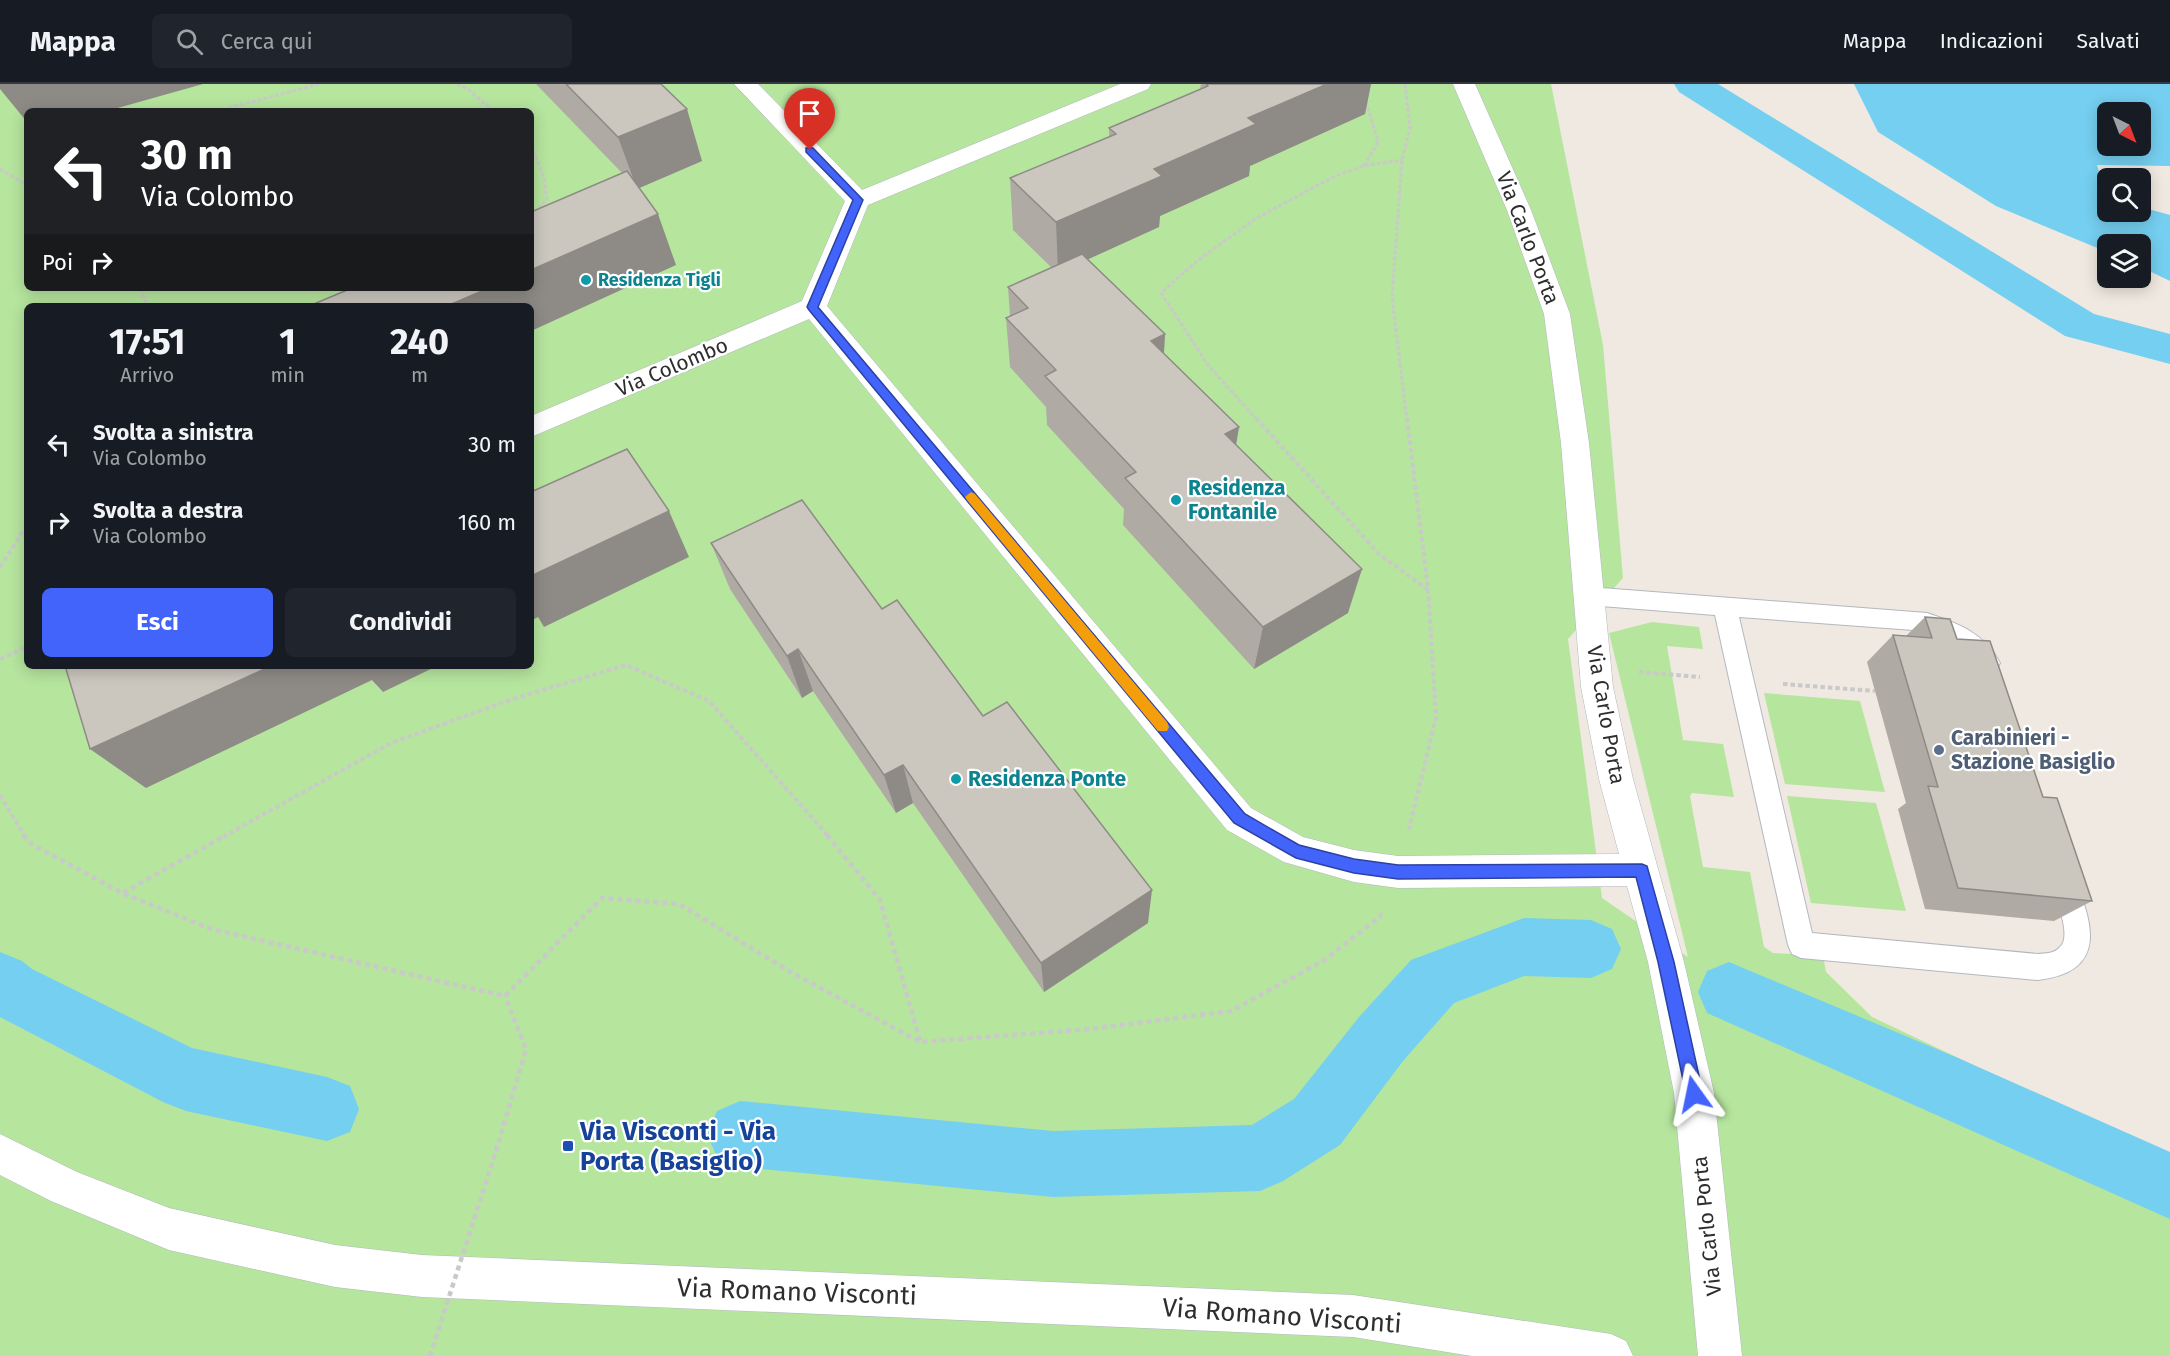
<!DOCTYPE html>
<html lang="it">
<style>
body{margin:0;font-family:"Fira Sans",sans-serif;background:#20242c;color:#f1f3f6;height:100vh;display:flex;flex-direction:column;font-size:22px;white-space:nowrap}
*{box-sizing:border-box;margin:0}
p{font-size:20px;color:#9ea1a6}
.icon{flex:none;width:33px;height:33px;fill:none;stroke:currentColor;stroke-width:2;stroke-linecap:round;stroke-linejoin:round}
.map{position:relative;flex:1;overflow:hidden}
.side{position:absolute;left:24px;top:219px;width:510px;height:366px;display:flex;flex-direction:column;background:#171b24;border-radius:9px;box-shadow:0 3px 15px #0003}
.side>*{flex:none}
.top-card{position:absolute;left:24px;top:24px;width:510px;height:183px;border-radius:9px;box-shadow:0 3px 15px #0003;background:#202124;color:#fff;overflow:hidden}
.needle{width:39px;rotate:138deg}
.fabs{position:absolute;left:2097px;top:18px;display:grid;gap:12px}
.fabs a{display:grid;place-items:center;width:54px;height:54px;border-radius:9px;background:#171b24;box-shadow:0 3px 15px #0003;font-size:30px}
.pin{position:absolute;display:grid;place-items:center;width:51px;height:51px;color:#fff;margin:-62px -26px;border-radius:50% 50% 50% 0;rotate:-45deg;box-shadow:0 0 6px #0007}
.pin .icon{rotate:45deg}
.me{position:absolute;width:66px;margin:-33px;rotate:348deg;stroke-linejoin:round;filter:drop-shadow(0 0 4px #0008)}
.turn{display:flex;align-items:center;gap:21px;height:126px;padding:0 18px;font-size:27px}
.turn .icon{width:78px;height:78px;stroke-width:2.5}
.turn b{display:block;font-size:42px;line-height:51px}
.then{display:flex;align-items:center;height:57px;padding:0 18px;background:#0003;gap:12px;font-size:22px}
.eta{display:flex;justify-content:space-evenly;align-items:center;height:102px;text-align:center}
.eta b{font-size:36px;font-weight:700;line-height:42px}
.primary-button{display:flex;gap:12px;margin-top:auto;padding:12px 18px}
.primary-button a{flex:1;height:69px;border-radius:9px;background:#4264fb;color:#fff;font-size:24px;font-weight:700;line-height:69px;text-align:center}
.primary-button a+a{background:#20242c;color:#f1f3f6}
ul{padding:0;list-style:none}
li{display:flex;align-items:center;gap:18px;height:78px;padding:0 18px}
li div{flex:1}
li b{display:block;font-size:22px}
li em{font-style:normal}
header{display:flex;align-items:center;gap:36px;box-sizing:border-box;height:84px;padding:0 30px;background:#171b24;border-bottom:2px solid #363941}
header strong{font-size:28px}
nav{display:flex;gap:33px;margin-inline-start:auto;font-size:21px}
.search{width:420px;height:54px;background:#20242c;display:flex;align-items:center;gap:15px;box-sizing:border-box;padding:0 21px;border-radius:9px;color:#9ea1a6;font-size:22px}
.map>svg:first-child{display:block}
</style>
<header>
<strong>Mappa</strong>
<div class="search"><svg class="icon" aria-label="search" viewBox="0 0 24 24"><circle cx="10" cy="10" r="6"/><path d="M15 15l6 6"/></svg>Cerca qui</div>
<nav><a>Mappa</a><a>Indicazioni</a><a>Salvati</a></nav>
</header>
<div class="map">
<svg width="2170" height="1272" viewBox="0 0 2170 1272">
<rect width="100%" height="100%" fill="#efe9e1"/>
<path fill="#b6e59e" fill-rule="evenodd" d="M0 0H1551L1603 261 1623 494 1568 555 1602 814 1688 873 1609 549 1652 538 1699 543 1703 565 1667 562 1683 656 1723 660 1734 713 1692 709 1690 712 1703 783 1750 788 1764 863 1773 869 1823 872 1826 888 1872 933 2170 1074V1272H0ZM27 27H531V204H27ZM27 222H531V582H27Z
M1764 609 1860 617 1885 708 1785 700Z
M1787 712 1876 719 1906 827 1811 819Z"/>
<path fill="#75cff0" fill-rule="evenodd" d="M1854 0H2170V82L2097 81 2107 114 2108 128H2140L2141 123 2170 131V197L2141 183 2140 160H2108L2107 168 1996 122 1878 48ZM2108 28H2140V62H2108Z"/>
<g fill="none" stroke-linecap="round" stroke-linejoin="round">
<path fill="#75cff0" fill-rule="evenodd" d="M1674 0H1718L2094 230 2170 250V280L2065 252 1679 8Z
M1524 834 1591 836 1612 845 1621 865 1612 885 1591 894 1524 892 1454 919 1403 977 1340 1061 1283 1097 1260 1107 1053 1113 740 1083 717 1073 707 1050 717 1027 740 1017 1053 1047 1252 1041 1294 1015 1359 933 1411 876Z
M0 868 22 877 32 885 192 964 327 993 350 1002 359 1025 350 1048 327 1057 186 1027 163 1018 0 933Z
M1729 878 1958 974 2170 1068V1135L1707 929 1698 908 1707 887Z"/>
<g stroke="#b4b7c1" stroke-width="2">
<path id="lane" d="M1588 503 1927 529C1957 539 1985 549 2000 579L1996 586 1988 589 1980 586 1961 564 1927 547 1739 533 1812 849 2038 870C2046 869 2054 870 2060 863 2073 851 2054 810 2049 796L2053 788 2062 784 2071 788C2093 836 2110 888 2038 896L1801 874 1792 870 1788 861 1715 531 1588 521 1580 518 1577 512 1580 506Z"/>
</g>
<g stroke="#b4b7c1" stroke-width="1">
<path id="street" d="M734 0H758L862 106 1120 0H1151L1148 5 868 121 827 222 1251 724 1303 753 1354 766 1398 772 1619 770 1599 695 1581 603 1561 359 1544 230 1507 126 1453 0H1475L1531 126 1570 230 1589 359 1613 603 1633 695 1684 878 1714 1009 1742 1272H1698L1674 1009 1648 878 1627 802 1398 804 1354 798 1284 778 1227 746 809 235 531 353V332L802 217 845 117Z"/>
</g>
<g stroke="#b4b7c1" stroke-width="1">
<path id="secondary" d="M0 1050 77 1088 169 1124 335 1161 422 1171 1353 1211 1611 1250 1626 1257 1633 1272H1472L1353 1253 422 1213 335 1203 169 1166 51 1117 0 1091Z"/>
</g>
<path stroke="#c9c9c9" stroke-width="3" stroke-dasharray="4 2" stroke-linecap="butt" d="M457 0 468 5 493 27
M1405 0 1410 44 1402 76 1392 214 1407 336
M217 27 319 0
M531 61 544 93 547 116 531 131
M1364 82 1378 58 1366 17
M0 85 27 101
M140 204 148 222
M1257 336 1208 281 1161 209 1197 177 1255 135 1333 93 1363 82 1402 76"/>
<path stroke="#c9c9c9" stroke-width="4" stroke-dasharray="4.5 3" stroke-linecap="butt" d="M1256 334 1379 470 1427 505
M1407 334 1428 505 1436 633 1409 745
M0 483 27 441
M0 575 27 563
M1639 588 1700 593
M1783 600 1875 607
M0 711 25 753
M223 753 391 659 510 616 626 581 709 617 829 753"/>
<path stroke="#c9c9c9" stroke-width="4.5" stroke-dasharray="5 4" stroke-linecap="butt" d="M24 751 28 758 122 809 211 845 505 912 602 814 679 820 789 887 920 958 1090 945 1231 927 1323 877 1380 833 1381 829
M827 751 880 816 920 957
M123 809 226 751
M496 1067 526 965 505 912"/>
<use href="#lane" fill="#fff" fill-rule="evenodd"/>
<use href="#street" fill="#fff" fill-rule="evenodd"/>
<use href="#secondary" fill="#fff" fill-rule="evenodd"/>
<path stroke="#c9c9c9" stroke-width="4.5" stroke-dasharray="5 4" stroke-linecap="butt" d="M430 1272 496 1067"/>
</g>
<path fill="#afaba4" d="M536 0H661L702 77 639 104 676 181 622 89Z
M1201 0H1371L1365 30 1250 82 1249 92 1160 132 1159 143 1088 175 1165 250 1164 270 1239 343 1236 360 1348 529 1254 585 1123 441 1124 425 1047 341 1046 323 1010 283 1006 234 1010 232 1008 203 1052 184 1013 146 1010 94 1109 53V44L1200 5Z
M711 459 882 525 983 632 1148 839 1044 908 913 719 896 729 813 607 802 614 730 505Z
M1925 533 1957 555 2043 713 2092 817 2054 837 1925 825 1898 725 1906 719 1867 578 1893 551 1906 552Z"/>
<path fill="#8e8b86" d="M0 0H203L107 27H27V38L0 5Z
M1327 0H1371L1365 30 1250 82 1249 92 1160 132 1159 143 1058 189 1056 138 1248 34Z
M687 25 702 77 637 105 618 53Z
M658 130 676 181 531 247V222H447L489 204H531V186Z
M1165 250 1162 300 1151 257Z
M1239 343 1231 391 1225 350Z
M669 427 689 473 544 543 538 533 531 537V492Z
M1362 485 1348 529 1254 585 1263 543Z
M798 565 813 607 802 614 787 572Z
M271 582H437L383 608 372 596 146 704 90 665Z
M903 681 913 719 896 729 884 691Z
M1152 806 1148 839 1044 908 1041 879Z"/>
<path fill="#cbc7bf" stroke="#8e8b86" stroke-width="1.5" d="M566 0H661L687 25 618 53Z
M1206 0H1327L1248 34 1256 40 1154 85 1162 92 1056 138 1010 94 1116 50 1109 44 1208 2Z
M627 87 658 130 531 186V128Z
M1082 170 1165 250 1151 257 1239 343 1225 350 1362 485 1263 543 1125 394 1136 388 1045 292 1056 286 1006 234 1028 224 1008 203Z
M352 204H489L447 222H309Z
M627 365 669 427 531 492V408Z
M802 416 882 525 897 516 983 632 1007 618 1152 806 1041 879 903 681 884 691 798 565 787 572 711 459Z
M1925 533 1950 535 1957 555 1990 557 2043 713 2057 714 2092 817 1958 804 1928 702 1938 703 1893 551 1932 554Z
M72 582H271L90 665 66 585Z"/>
<path fill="#4264fb" stroke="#2b41a3" stroke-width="1.5" d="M806 64H813L863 116 818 223 1245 730 1299 761 1354 775 1398 781 1642 780 1647 782 1674 878 1703 1010 1700 1015 1694 1018 1689 1015 1686 1010 1658 878 1636 793 1398 795 1354 789 1296 774 1234 739 809 226 807 223 853 116 806 68Z"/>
<path fill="#f59e0b" d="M971 408 975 410 1167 638 1169 643 1167 647H1158L967 416 965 413Z"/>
<g fill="#0f9aa8" stroke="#fff" stroke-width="2">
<circle cx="586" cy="196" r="6"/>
<circle cx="1176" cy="416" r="6"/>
<circle cx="956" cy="695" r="6"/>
</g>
<circle fill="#5c6f8a" stroke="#fff" stroke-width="2" cx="1939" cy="666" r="6"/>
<rect fill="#1a4fb4" stroke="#fff" stroke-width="2" x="562" y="1056" width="12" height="12" rx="3"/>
<g text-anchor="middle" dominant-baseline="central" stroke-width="4.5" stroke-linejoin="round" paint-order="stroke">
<g font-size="18" font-weight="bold" fill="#0d838f" stroke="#fff" text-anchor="start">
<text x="598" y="196">Residenza Tigli</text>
</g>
<g font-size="21" fill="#2e2e2e" stroke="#fff">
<text transform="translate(1528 154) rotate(69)">Via Carlo Porta</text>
<text transform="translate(672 283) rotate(-23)">Via Colombo</text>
<text transform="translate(1606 631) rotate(80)">Via Carlo Porta</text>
<text transform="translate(1707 1142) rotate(-96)">Via Carlo Porta</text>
</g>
<g font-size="21" font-weight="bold" fill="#0d838f" stroke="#fff" text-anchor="start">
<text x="1188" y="404">Residenza<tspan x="1188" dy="24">Fontanile</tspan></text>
<text x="968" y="695">Residenza Ponte</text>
</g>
<g font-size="21" font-weight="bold" fill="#4e5e75" stroke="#fff" text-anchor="start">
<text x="1951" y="654">Carabinieri -<tspan x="1951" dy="24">Stazione Basiglio</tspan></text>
</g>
<g font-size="26" font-weight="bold" fill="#164399" stroke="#fff" text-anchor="start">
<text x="580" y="1047">Via Visconti - Via<tspan x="580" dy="30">Porta (Basiglio)</tspan></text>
</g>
<g font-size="26" fill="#2e2e2e" stroke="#fff">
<text transform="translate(797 1208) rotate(2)">Via Romano Visconti</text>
<text transform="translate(1282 1232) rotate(4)">Via Romano Visconti</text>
</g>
</g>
</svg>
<div class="fabs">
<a><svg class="needle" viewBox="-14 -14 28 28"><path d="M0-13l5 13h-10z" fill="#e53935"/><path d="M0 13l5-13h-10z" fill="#9ea1a6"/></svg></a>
<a><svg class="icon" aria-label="search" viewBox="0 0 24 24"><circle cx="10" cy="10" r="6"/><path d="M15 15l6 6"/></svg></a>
<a><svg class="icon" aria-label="layers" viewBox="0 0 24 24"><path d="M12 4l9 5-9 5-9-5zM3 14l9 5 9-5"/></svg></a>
</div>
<div class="pin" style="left:810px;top:66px;background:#d93025"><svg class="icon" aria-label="arrive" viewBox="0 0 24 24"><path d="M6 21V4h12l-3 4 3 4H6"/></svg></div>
<svg class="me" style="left:1694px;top:1010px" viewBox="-20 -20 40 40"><path d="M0-17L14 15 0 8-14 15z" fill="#4264fb" stroke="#fff" stroke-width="4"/></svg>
<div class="top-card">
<div class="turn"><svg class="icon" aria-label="left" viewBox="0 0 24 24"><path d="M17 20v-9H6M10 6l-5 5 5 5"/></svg><div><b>30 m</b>Via Colombo</div></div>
<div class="then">Poi<svg class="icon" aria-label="right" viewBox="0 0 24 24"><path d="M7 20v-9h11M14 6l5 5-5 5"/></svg></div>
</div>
<section class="side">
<div class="eta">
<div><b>17:51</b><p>Arrivo</p></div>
<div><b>1</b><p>min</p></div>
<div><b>240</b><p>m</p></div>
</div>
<ul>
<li><svg class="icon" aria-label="left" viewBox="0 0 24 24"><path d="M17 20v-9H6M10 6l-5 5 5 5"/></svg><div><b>Svolta a sinistra</b><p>Via Colombo</p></div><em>30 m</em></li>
<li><svg class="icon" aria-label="right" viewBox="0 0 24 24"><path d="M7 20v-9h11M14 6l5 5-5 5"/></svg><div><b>Svolta a destra</b><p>Via Colombo</p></div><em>160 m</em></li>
</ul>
<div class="primary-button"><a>Esci</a><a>Condividi</a></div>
</section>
</div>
